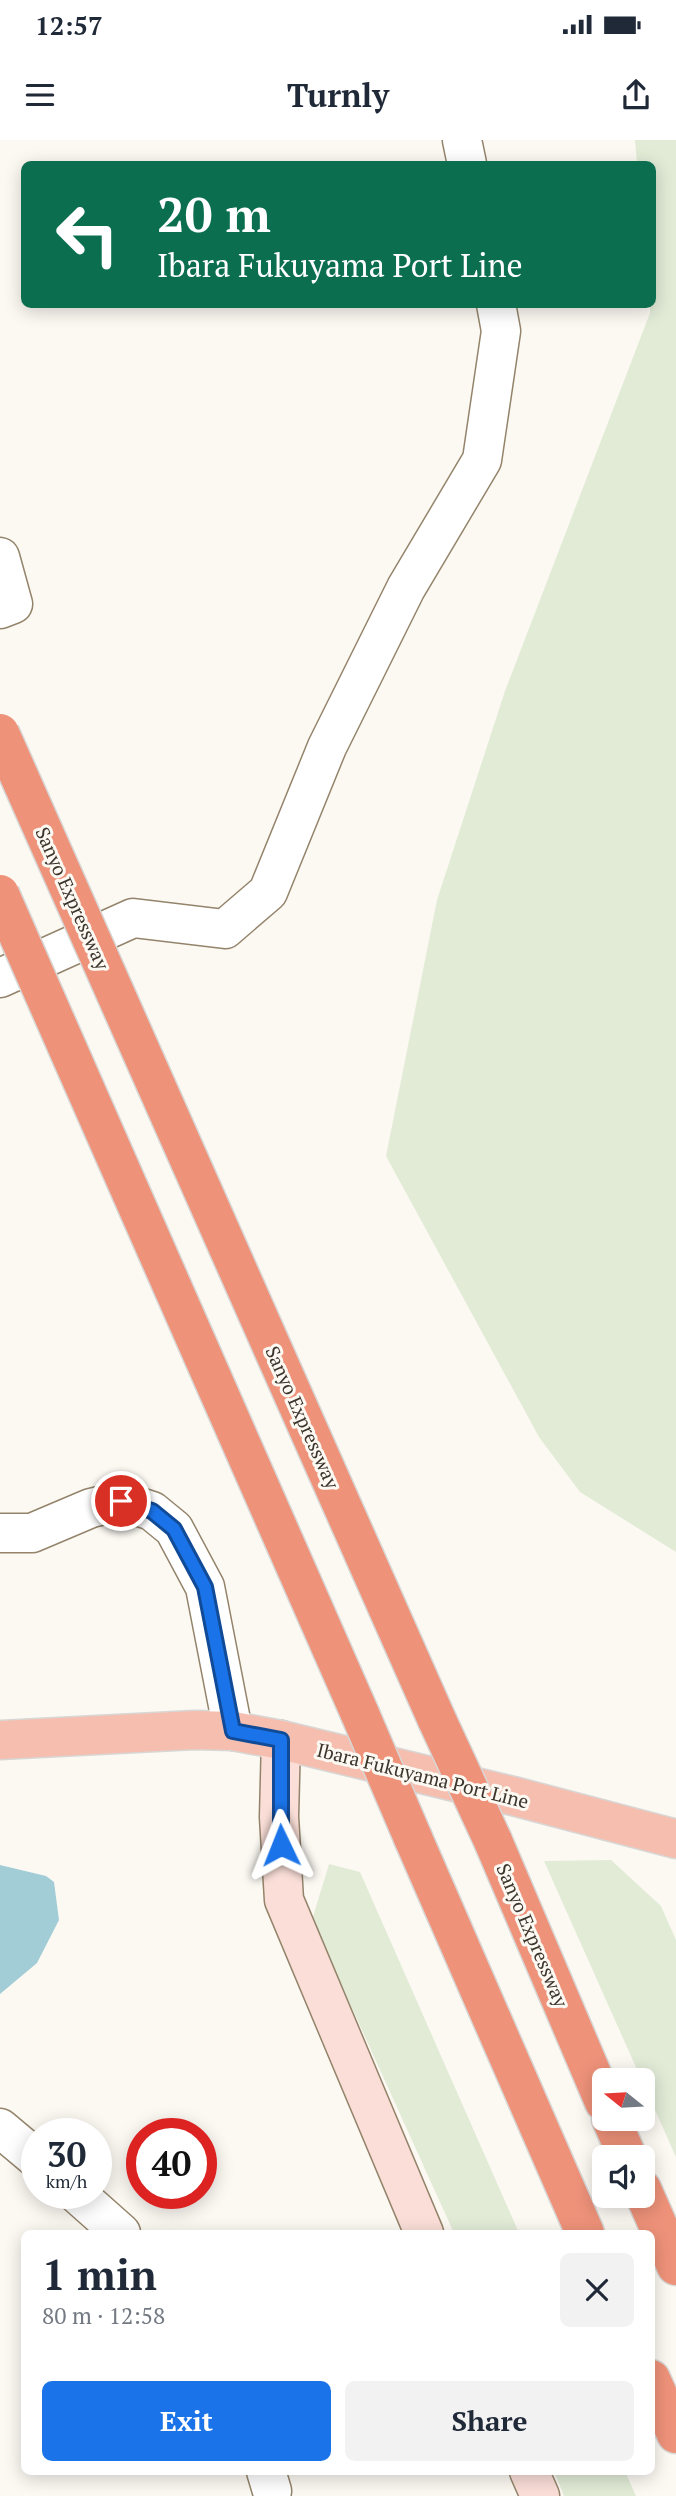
<!DOCTYPE html>
<meta charset="utf-8">
<style>
body{margin:0;font-family:"PT Serif",serif;background:#f2f2f3;color:#1f2937;height:100vh;display:flex;flex-direction:column;font-size:26px;white-space:nowrap}
*{box-sizing:border-box;margin:0}
p{font-size:23px;color:#747a83}
.icon{flex:none;width:38px;height:38px;fill:none;stroke:currentColor;stroke-width:2;stroke-linecap:round;stroke-linejoin:round}
.map{position:relative;flex:1;overflow:hidden}
.side{position:absolute;left:21px;top:2090px;width:634px;height:245px;display:flex;flex-direction:column;background:#fff;border-radius:10px;box-shadow:0 4px 18px #0003}
.side>*{flex:none}
.banner{position:absolute;left:21px;top:21px;width:635px;height:147px;border-radius:10px;box-shadow:0 4px 18px #0003;background:#0b6e4f;color:#fff;overflow:hidden}
.needle{width:46px;rotate:288deg}
.controls{position:absolute;left:592px;top:1928px;display:grid;gap:14px}
.controls a{display:grid;place-items:center;width:63px;height:63px;border-radius:10px;background:#fff;box-shadow:0 4px 18px #0003;font-size:35px}
.speed{position:absolute;left:21px;top:1978px;display:flex;gap:14px;font-size:35px;font-weight:700;text-align:center}
.speed>*{display:grid;place-content:center;width:91px;height:91px;border-radius:50%;background:#fff;box-shadow:0 4px 18px #0003;line-height:1}
.speed small{font-size:18px;font-weight:400}
.speed .limit{border:10px solid #d22;background:#fff;color:#111}
.pin{position:absolute;display:grid;place-items:center;width:60px;height:60px;color:#fff;margin:-30px;border:4px solid #fff;border-radius:50%;box-shadow:0 2px 7px #0007}
.me{position:absolute;width:77px;margin:-38px;rotate:358deg;stroke-linejoin:round;filter:drop-shadow(0 0 5px #0008)}
.turn{display:flex;align-items:center;gap:24px;height:147px;padding:0 21px;font-size:32px}
.turn .icon{width:91px;height:91px;stroke-width:2.5}
.turn b{display:block;font-size:49px;line-height:60px}
.round{display:grid;place-items:center;flex:none;width:74px;height:74px;border-radius:10px;background:#f2f2f3}
.summary{display:flex;align-items:center;justify-content:space-between;height:119px;padding:0 21px}
h1{font-size:42px;font-weight:600;line-height:52px}
.cta{display:flex;gap:14px;margin-top:auto;padding:14px 21px}
.cta a{flex:1;height:80px;border-radius:10px;background:#1a73e8;color:#fff;font-size:28px;font-weight:600;line-height:80px;text-align:center}
.cta a+a{background:#f2f2f3;color:#1f2937}
.status{display:flex;justify-content:space-between;align-items:center;height:49px;padding:0 35px;background:#fff;direction:ltr}
.status svg{height:19px;fill:currentColor}
header{display:flex;justify-content:space-between;align-items:center;height:91px;padding:0 21px;background:#fff;font-size:32px;font-weight:600}
.map>svg:first-child{display:block}
</style>
<div class="status"><b>12:57</b><svg viewBox="0 0 49 12"><path d="M0 12V9h3v3zM5 12V6h3v6zM10 12V3h3v9zM15 12V0h3v12zM26 1h20v11H26zM47 4h2v5h-2z"/></svg></div>
<header><svg class="icon" aria-label="menu" viewBox="0 0 24 24"><path d="M4 6h16M4 12h16M4 18h16"/></svg>Turnly<svg class="icon" aria-label="share" viewBox="0 0 24 24"><path d="M12 15V3M7 8l5-5 5 5M5 13v7h14v-7"/></svg></header>
<div class="map">
<svg width="676" height="2356" viewBox="0 0 676 2356">
<rect width="100%" height="100%" fill="#fcf9f3"/>
<path fill="#e1ebd6" d="M635 0H676V1412L580 1352 539 1297 386 1016 437 760 505 551 650 173V165L653 164V24H637Z
M611 1720 661 1766 676 1800V2017L544 1721Z
M329 1724 360 1732 519 2093H454L312 1780Z
M554 2331H625L636 2356H564Z"/>
<path fill="#a2ccd6" d="M0 1725 46 1736 54 1742 59 1780 37 1823 0 1854Z"/>
<g fill="none" stroke-linecap="round" stroke-linejoin="round">
<g stroke="#94846b" stroke-width="41">
<path id="street" d="M462 0 467 24
M0 417 13 464 0 469
M0 838 133 778 225 789 268 752 327 607 406 448 482 320 501 191 496 164
M0 1393H32L91 1368 121 1361 152 1371 174 1389 205 1447 233 1591
M0 1988 37 2019
M76 2053 121 2093
M266 2331 272 2351"/>
</g>
<g stroke="#94846b" stroke-width="41">
<path id="secondary" d="M281 1600 279 1677 284 1760 424 2093
M529 2331 540 2356"/>
</g>
<g stroke="#d8d7d5" stroke-width="41">
<path id="primary" d="M0 1600 195 1590 233 1591 281 1600 517 1657 676 1699"/>
</g>
<g stroke="#d8d7d5" stroke-width="41">
<path id="highway" d="M98 814 437 1580
M38 841 360 1574
M413 1698 585 2093
M493 1701 604 1962
M611 1979 628 2018
M642 2049 676 2126
M651 2239 676 2294"/>
</g>
<use href="#street" stroke="#fff" stroke-width="38"/>
<use href="#secondary" stroke="#faded7" stroke-width="38"/>
<use href="#primary" stroke="#f5beaf" stroke-width="38"/>
<use href="#highway" stroke="#ef927a" stroke-width="38"/>
<g stroke="#d8d7d5" stroke-width="41" stroke-linecap="butt">
<path id="highway-bridge" d="M0 593 98 814
M0 754 38 841
M360 1574 413 1698
M437 1580 493 1701"/>
</g>
<use href="#highway-bridge" stroke="#ef927a" stroke-width="38"/>
</g>
<g fill="none" stroke-linecap="round" stroke-linejoin="round">
<g stroke="#114b97" stroke-width="18">
<path id="route" d="M121 1361 152 1371 174 1389 205 1447 233 1591 281 1600V1705"/>
</g>
<use href="#route" stroke="#1a73e8" stroke-width="12"/>
</g>
<g text-anchor="middle" dominant-baseline="central" stroke-width="6" stroke-linejoin="round" paint-order="stroke">
<g font-size="19" fill="#3c352b" stroke="#fcf9f3">
<text transform="translate(73 758) rotate(66)">Sanyo Expressway</text>
<text transform="translate(303 1277) rotate(66)">Sanyo Expressway</text>
<text transform="translate(423 1635) rotate(14)">Ibara Fukuyama Port Line</text>
<text transform="translate(533 1795) rotate(67)">Sanyo Expressway</text>
</g>
</g>
</svg>
<div class="controls">
<a><svg class="needle" viewBox="-14 -14 28 28"><path d="M0-13l5 13h-10z" fill="#e53935"/><path d="M0 13l5-13h-10z" fill="#747a83"/></svg></a>
<a><svg class="icon" aria-label="sound" viewBox="0 0 24 24"><path d="M4 9h4l5-4v14l-5-4H4zM17 9q2 3 0 6"/></svg></a>
</div>
<div class="speed"><div>30<small>km/h</small></div><div class="limit">40</div></div>
<div class="pin" style="left:121px;top:1361px;background:#d93025"><svg class="icon" aria-label="arrive" viewBox="0 0 24 24"><path d="M6 21V4h12l-3 4 3 4H6"/></svg></div>
<svg class="me" style="left:281px;top:1705px" viewBox="-20 -20 40 40"><path d="M0-17L14 15 0 8-14 15z" fill="#1a73e8" stroke="#fff" stroke-width="4"/></svg>
<div class="banner">
<div class="turn"><svg class="icon" aria-label="left" viewBox="0 0 24 24"><path d="M17 20v-9H6M10 6l-5 5 5 5"/></svg><div><b>20 m</b>Ibara Fukuyama Port Line</div></div>
</div>
<section class="side">
<div class="summary"><div><h1>1 min</h1><p>80 m · 12:58</p></div><a class="round"><svg class="icon" aria-label="close" viewBox="0 0 24 24"><path d="M6 6l12 12M18 6L6 18"/></svg></a></div>
<div class="cta"><a>Exit</a><a>Share</a></div>
</section>
</div>
